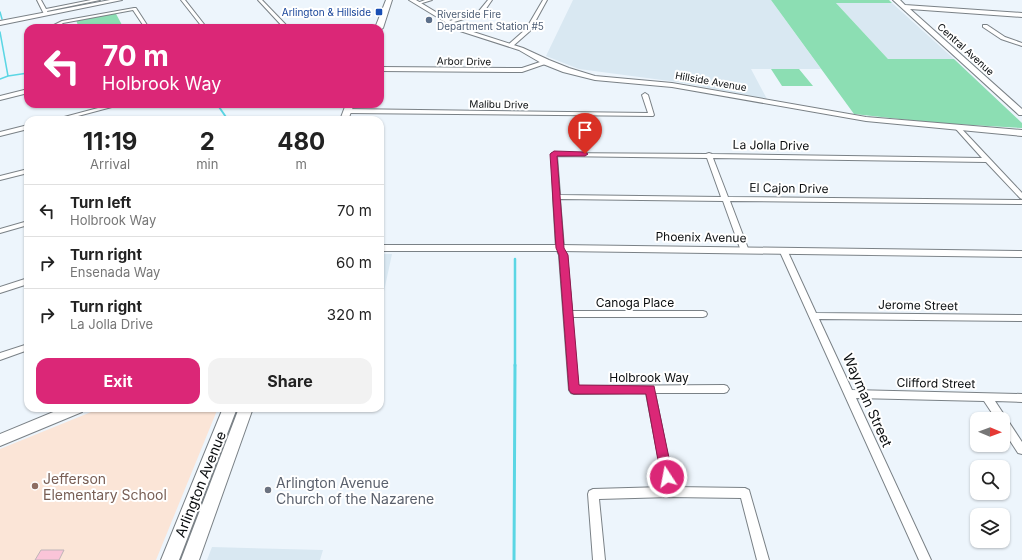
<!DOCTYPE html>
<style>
body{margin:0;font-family:Inter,sans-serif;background:#f2f2f2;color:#222;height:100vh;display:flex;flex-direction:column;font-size:15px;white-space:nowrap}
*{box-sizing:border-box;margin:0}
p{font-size:13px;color:#767676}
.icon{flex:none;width:22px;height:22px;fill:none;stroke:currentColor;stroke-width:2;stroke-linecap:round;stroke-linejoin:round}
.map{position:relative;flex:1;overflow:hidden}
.sheet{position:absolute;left:24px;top:116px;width:360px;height:296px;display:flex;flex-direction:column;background:#fff;border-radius:12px;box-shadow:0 1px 3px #0004}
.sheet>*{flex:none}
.banner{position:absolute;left:24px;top:24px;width:360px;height:84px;border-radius:12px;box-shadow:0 1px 3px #0004;background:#db2777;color:#fff;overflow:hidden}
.needle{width:26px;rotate:91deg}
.fabs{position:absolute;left:970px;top:412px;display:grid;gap:8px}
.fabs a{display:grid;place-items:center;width:40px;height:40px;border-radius:8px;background:#fff;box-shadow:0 1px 3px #0004;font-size:20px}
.pin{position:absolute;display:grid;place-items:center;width:34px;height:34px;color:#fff;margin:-41px -17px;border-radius:50% 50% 50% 0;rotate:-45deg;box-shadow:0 0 4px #0007}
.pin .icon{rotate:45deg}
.me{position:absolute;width:44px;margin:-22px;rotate:349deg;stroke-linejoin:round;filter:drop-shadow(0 0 3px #0008)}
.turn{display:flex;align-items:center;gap:14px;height:84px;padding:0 12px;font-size:18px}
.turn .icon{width:52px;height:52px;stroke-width:2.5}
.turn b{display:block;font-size:28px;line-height:34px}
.eta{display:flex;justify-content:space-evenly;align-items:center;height:68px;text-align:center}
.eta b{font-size:24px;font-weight:700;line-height:28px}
.action{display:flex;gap:8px;margin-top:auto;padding:8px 12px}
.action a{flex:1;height:46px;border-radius:12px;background:#db2777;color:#fff;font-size:16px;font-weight:700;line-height:46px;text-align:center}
.action a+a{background:#f2f2f2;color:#222}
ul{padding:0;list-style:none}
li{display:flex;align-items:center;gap:12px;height:52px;padding:0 12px;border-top:1px solid #e0e0e0}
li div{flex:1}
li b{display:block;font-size:15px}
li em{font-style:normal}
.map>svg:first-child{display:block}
</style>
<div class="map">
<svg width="1022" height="560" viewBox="0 0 1022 560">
<rect width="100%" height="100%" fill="#edf5fc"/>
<path fill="#d9e8f2" d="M573 0H771L821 69H751L767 99 677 82 579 69 546 56Z
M836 3H892L954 59H888Z
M380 254H392L380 310Z
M212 547 323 550 320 560H207Z"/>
<path fill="#fbe5d7" d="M101 408H218L156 560H0V449Z"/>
<path fill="#8cdeb3" d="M771 0H889L892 3H836L888 59H954L1022 123V128L936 123 854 114Z
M115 12 122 25 133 24 113 28H79L76 20Z
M771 69H799L813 86H782Z"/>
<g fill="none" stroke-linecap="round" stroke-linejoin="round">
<path stroke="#5bd6e4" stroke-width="1.5" d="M0 12 2 19
M0 32 8 76 0 79
M8 76 28 73"/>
<path stroke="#5bd6e4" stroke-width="2" d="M217 104 228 120"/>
<path stroke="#5bd6e4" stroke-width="2.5" d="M515 366V259"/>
<path stroke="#5bd6e4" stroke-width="3" d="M514 560 515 365"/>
</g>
<path fill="#fac4d8" stroke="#beb4b8" d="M41 550H64L59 560H35Z"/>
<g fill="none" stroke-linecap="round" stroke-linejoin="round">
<g stroke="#7a8186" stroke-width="2">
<path id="street" d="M37 0H41L46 9 91 0H100L47 11 48 14 46 15 44 14Z
M181 0H185L207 28H203Z
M258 0H262L289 28H284Z
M425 0H432L419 4 417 3Z
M488 0H492L483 13 451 23 447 22 479 11Z
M543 0H547L530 31 513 46H509V44L526 29Z
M134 8H136L149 28H145L133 10 63 23 59 26V28H55L54 25 62 21Z
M983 25H987L1005 37 1022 43V46L1001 39 983 27Z
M546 60 549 62 548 63 522 72 380 71V67L522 68Z
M28 89V93L0 100V96Z
M645 93 648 95 654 115 653 116 347 113 344 111 347 109 648 113 642 95Z
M113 104H123L63 120H53Z
M213 118 216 119 217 120H210Z
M28 125V129L0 136V132Z
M957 125 959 126 1022 193V199L1020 198 986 162 713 158 728 197 1022 200V204L730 201 749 251 745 253 741 251 723 201 560 199 564 248 567 255 572 311H703L706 312 707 314 706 316 703 317H572L578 386 724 385 727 386 729 389 727 392 724 393H655L674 487 745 488 749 490 769 560H757L741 498 670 497 599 499 605 560H593L588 494 589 491 593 489 664 487 646 393 574 394 571 393 569 390 559 255 556 248 553 197 552 153 706 154 709 153 712 154 982 158 955 128V126ZM557 156 707 158 721 197 560 195Z
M28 169V173L0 180V176Z
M28 221V225L0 233V229Z
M781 250H784L788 252 816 313 1022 315V321L819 319 852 390 1022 394V402L995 401 1022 442V454L1018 453 1003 430V419H996L984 401 856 398 931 560H919L780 252Z
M28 278V284L0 293V287Z
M28 344V350L0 360V353Z"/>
</g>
<g stroke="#7a8186" stroke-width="2">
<path id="secondary" d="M110 0H122L0 25V21Z
M409 0H416L464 29 523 48 549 60 569 68 595 76 672 83 866 117 1022 130V136L866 121 672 87 595 80 563 72 543 64 519 50 460 31Z
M893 0H900L905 5 1022 13V17L910 9 1022 109V115H1019Z
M380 245H560L1022 251V257L560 251H380Z
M63 408H84L82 412 0 446V434Z"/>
</g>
<g stroke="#7a8186" stroke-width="2">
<path id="primary" d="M386 0H392L383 28 380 30V28H375Z
M346 104H354L348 120H340Z
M223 408H237L179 560H161Z
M239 408H253L199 560H181Z"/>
</g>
<use href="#street" fill="#fff" fill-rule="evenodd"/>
<use href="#secondary" fill="#fff" fill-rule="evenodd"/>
<use href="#primary" fill="#fff" fill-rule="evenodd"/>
</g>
<path fill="#db2777" stroke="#8e194d" d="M554 151 585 152 588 154 585 156H557L564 248 568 255 579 385 654 386 673 477 672 481 667 483 663 481 661 477 646 394H574L571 393 569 390 559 255 556 248 550 154Z"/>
<rect fill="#1a4fb4" stroke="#fff" stroke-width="1.5" x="375" y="8" width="8" height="8" rx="2"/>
<circle fill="#5c6f8a" stroke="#fff" stroke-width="1.5" cx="429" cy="20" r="4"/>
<circle fill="#8d6e63" stroke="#fff" stroke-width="1.5" cx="35" cy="486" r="4"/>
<circle fill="#6b7280" stroke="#fff" stroke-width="1.5" cx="268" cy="490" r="4"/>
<g text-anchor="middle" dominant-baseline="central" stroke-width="4" stroke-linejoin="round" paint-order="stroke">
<g font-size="10" fill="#164399" stroke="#fff" text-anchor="end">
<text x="371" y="12">Arlington &amp; Hillside</text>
</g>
<g font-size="10" fill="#4e5e75" stroke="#fff" text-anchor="start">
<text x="437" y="14">Riverside Fire<tspan x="437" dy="12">Department Station #5</tspan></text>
</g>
<g font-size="10" fill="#0a0d0f" stroke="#fff">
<text transform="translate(966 49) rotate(42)">Central Avenue</text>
<text transform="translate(464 61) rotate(1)">Arbor Drive</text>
<text transform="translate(711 81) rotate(10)">Hillside Avenue</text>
<text transform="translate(499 104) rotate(1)">Malibu Drive</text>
</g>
<g font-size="12" fill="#0a0d0f" stroke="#fff">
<text transform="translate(771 145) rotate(1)">La Jolla Drive</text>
<text transform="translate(789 188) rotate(1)">El Cajon Drive</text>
<text transform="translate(701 237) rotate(1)">Phoenix Avenue</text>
<text x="635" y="302">Canoga Place</text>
<text transform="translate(918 305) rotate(1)">Jerome Street</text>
<text x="649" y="377">Holbrook Way</text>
<text transform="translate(936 383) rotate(1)">Clifford Street</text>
</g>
<g font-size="14" fill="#0a0d0f" stroke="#fff">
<text transform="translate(868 400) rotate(66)">Wayman Street</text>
<text transform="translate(200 484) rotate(-68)">Arlington Avenue</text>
</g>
<g font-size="14" fill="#785e54" stroke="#fff" text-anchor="start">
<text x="43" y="478">Jefferson<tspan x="43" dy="16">Elementary School</tspan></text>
</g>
<g font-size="14" fill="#5b616d" stroke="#fff" text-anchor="start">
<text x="276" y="482">Arlington Avenue<tspan x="276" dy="16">Church of the Nazarene</tspan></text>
</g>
</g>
</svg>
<div class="fabs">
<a><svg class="needle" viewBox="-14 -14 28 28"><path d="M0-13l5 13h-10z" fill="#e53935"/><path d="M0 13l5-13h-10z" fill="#767676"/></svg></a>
<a><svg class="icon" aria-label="search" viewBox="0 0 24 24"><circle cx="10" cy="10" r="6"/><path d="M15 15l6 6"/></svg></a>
<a><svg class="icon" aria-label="layers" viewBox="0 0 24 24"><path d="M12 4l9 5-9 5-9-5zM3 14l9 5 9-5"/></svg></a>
</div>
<div class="pin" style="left:585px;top:154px;background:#d93025"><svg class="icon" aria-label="arrive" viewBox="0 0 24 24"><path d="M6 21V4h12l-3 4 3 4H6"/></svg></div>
<svg class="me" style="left:667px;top:477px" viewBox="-20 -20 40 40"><circle r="17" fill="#db2777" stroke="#fff" stroke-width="3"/><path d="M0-11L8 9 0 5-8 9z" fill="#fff"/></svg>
<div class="banner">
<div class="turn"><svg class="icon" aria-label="left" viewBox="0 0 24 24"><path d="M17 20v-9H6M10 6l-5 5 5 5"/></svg><div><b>70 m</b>Holbrook Way</div></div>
</div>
<section class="sheet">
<div class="eta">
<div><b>11:19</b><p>Arrival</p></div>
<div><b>2</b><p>min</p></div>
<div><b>480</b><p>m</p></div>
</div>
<ul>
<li><svg class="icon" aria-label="left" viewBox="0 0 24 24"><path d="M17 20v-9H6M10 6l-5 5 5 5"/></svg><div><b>Turn left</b><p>Holbrook Way</p></div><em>70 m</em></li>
<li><svg class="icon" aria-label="right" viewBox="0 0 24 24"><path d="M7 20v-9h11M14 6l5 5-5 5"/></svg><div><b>Turn right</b><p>Ensenada Way</p></div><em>60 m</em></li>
<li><svg class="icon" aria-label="right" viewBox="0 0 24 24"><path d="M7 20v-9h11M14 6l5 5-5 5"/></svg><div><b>Turn right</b><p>La Jolla Drive</p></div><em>320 m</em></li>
</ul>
<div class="action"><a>Exit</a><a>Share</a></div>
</section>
</div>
